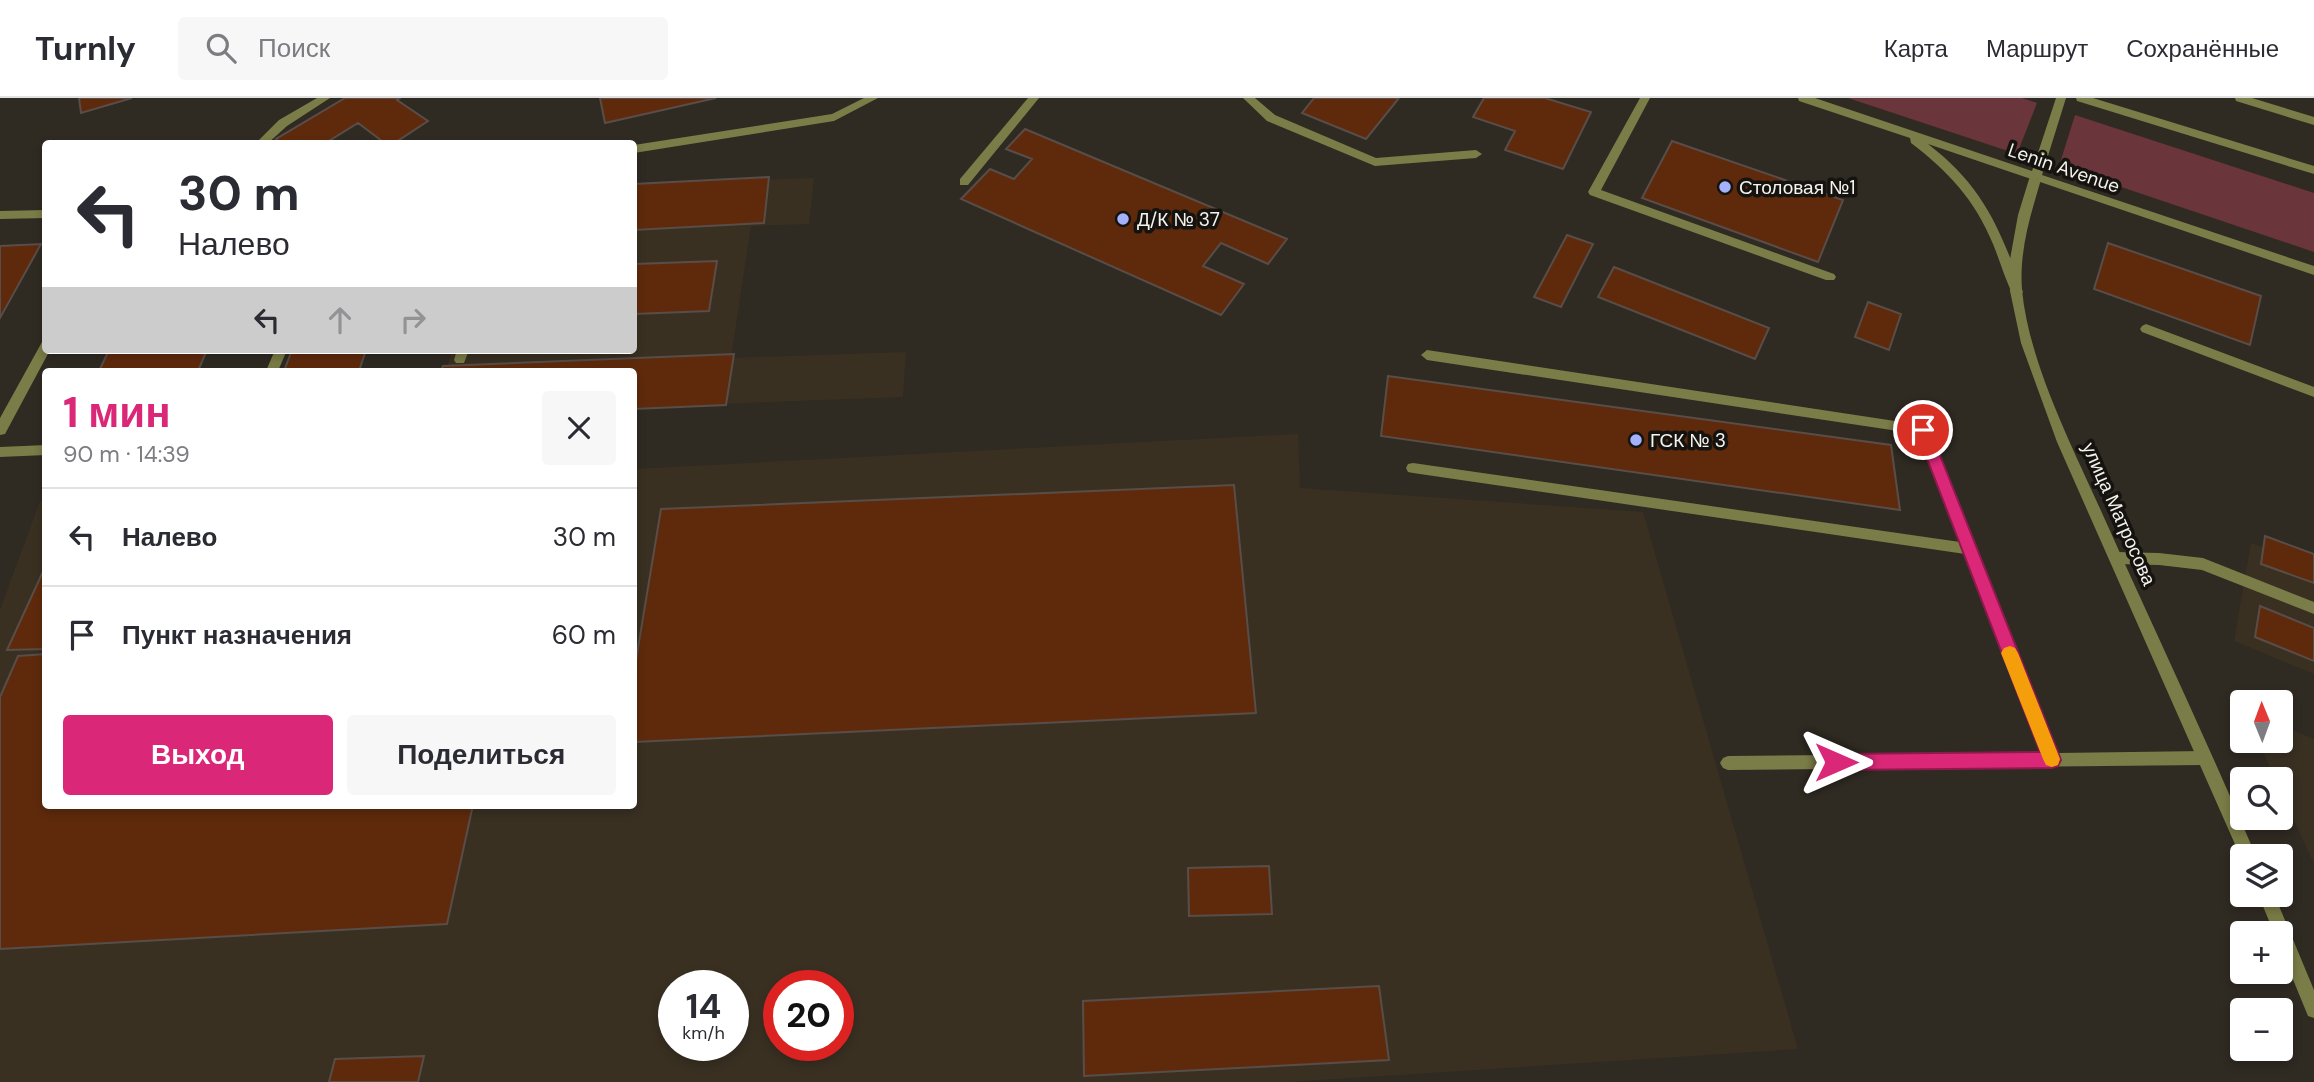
<!DOCTYPE html>
<html lang="ru">
<meta charset="utf-8">
<style>
body{margin:0;font-family:"DM Sans",sans-serif;background:#f7f7f7;color:#2b2b33;height:100vh;display:flex;flex-direction:column;font-size:26px;white-space:nowrap}
*{box-sizing:border-box;margin:0}
p{font-size:23px;color:#7c7c81}
.icon{flex:none;width:38px;height:38px;fill:none;stroke:currentColor;stroke-width:2;stroke-linecap:round;stroke-linejoin:round}
.map{position:relative;flex:1;overflow:hidden}
.sheet{position:absolute;left:42px;top:270px;width:595px;height:441px;display:flex;flex-direction:column;background:#fff;border-radius:7px;box-shadow:0 4px 10px #0003}
.sheet>*{flex:none}
.banner{position:absolute;left:42px;top:42px;width:595px;height:214px;border-radius:7px;box-shadow:0 4px 10px #0003;background:#fff;color:#2b2b33;overflow:hidden}
.needle{width:46px;rotate:359deg}
.fabs{position:absolute;left:2230px;top:592px;display:grid;gap:14px}
.fabs a{display:grid;place-items:center;width:63px;height:63px;border-radius:7px;background:#fff;box-shadow:0 4px 10px #0003;font-size:35px}
.speed{position:absolute;left:658px;top:872px;display:flex;gap:14px;font-size:35px;font-weight:700;text-align:center}
.speed>*{display:grid;place-content:center;width:91px;height:91px;border-radius:50%;background:#fff;box-shadow:0 4px 10px #0003;line-height:1}
.speed small{font-size:18px;font-weight:400}
.speed .limit{border:10px solid #d22;background:#fff;color:#111}
.pin{position:absolute;display:grid;place-items:center;width:60px;height:60px;color:#fff;margin:-30px;border:4px solid #fff;border-radius:50%;box-shadow:0 2px 7px #0007}
.me{position:absolute;width:77px;margin:-38px;rotate:90deg;stroke-linejoin:round;filter:drop-shadow(0 0 5px #0008)}
.turn{display:flex;align-items:center;gap:24px;height:147px;padding:0 21px;font-size:32px}
.turn .icon{width:91px;height:91px;stroke-width:2.5}
.turn b{display:block;font-size:49px;line-height:60px}
.lanes{display:flex;align-items:center;height:66px;padding:0 21px;background:#0003;justify-content:center;gap:35px;direction:ltr}
.lanes .off{opacity:.35}
.round{display:grid;place-items:center;flex:none;width:74px;height:74px;border-radius:7px;background:#f7f7f7}
.head{display:flex;align-items:center;justify-content:space-between;height:119px;padding:0 21px}
h1{font-size:42px;font-weight:800;line-height:52px;color:#db2777}
.primary-button{display:flex;gap:14px;margin-top:auto;padding:14px 21px}
.primary-button a{flex:1;height:80px;border-radius:7px;background:#db2777;color:#fff;font-size:28px;font-weight:800;line-height:80px;text-align:center}
.primary-button a+a{background:#f7f7f7;color:#2b2b33}
ul{padding:0;list-style:none}
li{display:flex;align-items:center;gap:21px;height:98px;padding:0 21px;border-top:2px solid #e1e1e2}
li div{flex:1}
li b{display:block;font-size:26px}
li em{font-style:normal}
header{display:flex;align-items:center;gap:42px;box-sizing:border-box;height:98px;padding:0 35px;background:#fff;border-bottom:2px solid #e1e1e2}
header strong{font-size:33px}
nav{display:flex;gap:38px;margin-inline-start:auto;font-size:24px}
.search{width:490px;height:63px;background:#f7f7f7;display:flex;align-items:center;gap:18px;box-sizing:border-box;padding:0 24px;border-radius:7px;color:#7c7c81;font-size:26px}
.map>svg:first-child{display:block}
</style>
<header>
<strong>Turnly</strong>
<div class="search"><svg class="icon" aria-label="search" viewBox="0 0 24 24"><circle cx="10" cy="10" r="6"/><path d="M15 15l6 6"/></svg>Поиск</div>
<nav><a>Карта</a><a>Маршрут</a><a>Сохранённые</a></nav>
</header>
<div class="map">
<svg width="2314" height="984" viewBox="0 0 2314 984">
<rect width="100%" height="100%" fill="#2f2a22"/>
<path fill="#393022" fill-rule="evenodd" d="M814 80 809 126 751 128 731 260 906 254 903 299 634 309V273H446L452 252H634V86Z
M1298 336 1300 390 1643 414 1798 951 1289 984H0V512L40 403H45L46 707H634V371ZM674 887H733V947H674ZM779 887H838V947H779Z
M2251 445 2314 468V576L2234 543Z
M2280 627 2314 641V766L2280 692V681H2275L2258 642H2280Z"/>
<path fill="#6a353b" d="M1848 0H2022L2037 5 2017 56Z
M2075 17 2314 95V154L2059 68Z"/>
<path fill="#5f2a0c" stroke="#584d48" stroke-width="2" d="M79 0H132L81 15Z
M345 0H400L397 2 428 23 393 46H386L358 25 324 46H282L276 41Z
M600 0H716L605 25Z
M1314 0H1399L1366 41 1302 15Z
M1484 0H1545L1591 14 1563 71 1505 52 1515 33 1473 19Z
M1025 31 1287 141 1268 166 1221 145 1203 168 1244 186 1221 217 961 101 990 71 1014 81 1032 61 1006 51Z
M1672 43 1843 102 1818 164 1642 100Z
M769 79 764 125 634 132V86Z
M1567 137 1593 146 1561 209 1534 199Z
M2108 145 2261 198 2250 247 2094 191Z
M41 146 0 220V148Z
M717 163 709 213 634 216V166Z
M1614 169 1769 230 1755 261 1598 199Z
M1868 204 1901 216 1889 252 1855 239Z
M109 252H207L198 273H99Z
M292 252H366L359 273H284Z
M734 256 726 307 634 311V273H441L443 268Z
M1388 278 1891 347 1900 412 1381 338Z
M1234 387 1256 615 634 644V574L661 411Z
M2265 438 2314 456V485L2261 466Z
M46 467V551L7 552Z
M2260 508 2314 530V563L2255 539Z
M46 556V707H473L447 826 0 851V599L18 558Z
M1269 768 1272 816 1189 818 1188 770Z
M1379 888 1389 962 1084 978 1083 903Z
M424 958 418 984H329L335 961Z"/>
<g fill="none" stroke-linecap="round" stroke-linejoin="round">
<path fill="#7a7d47" fill-rule="evenodd" d="M317 0H330L287 28 267 46H255L279 22Z
M864 0H878L834 23 634 55V47L832 16Z
M1028 0H1039L968 87H960V81Z
M1243 0H1255L1275 17 1376 60 1476 52 1482 56 1476 60 1375 68 1267 23Z
M1640 0H1650L1601 92 1834 176 1836 179 1834 182H1826L1590 97 1588 94Z
M2235 0H2252L2314 19V27L2236 3Z
M46 112V120L0 121V113Z
M2146 226 2314 289V299L2142 234 2140 231 2142 228Z
M46 242V252H50L5 336 0 337V320L42 244Z
M275 252H287L278 273H266Z
M457 252H469L464 265H456L454 262Z
M1427 252 1928 328 2057 655 2204 653 2209 655 2212 660 2209 665 2204 667 1728 672 1723 670 1720 665 1723 660 1728 658 2042 655 1965 456 1413 375 1408 374 1406 370 1408 366 1413 365 1960 444 1918 336 1427 262 1421 257Z
M46 347V357L0 359V349Z
M2116 454 2159 455 2203 460 2314 504V516L2202 472 2159 467 2116 466 2111 464 2109 460 2111 456Z"/>
<path fill="#7a7d47" fill-rule="evenodd" d="M2036 74 2042 78C2031 116 2019 151 2022 192 2029 265 2072 348 2102 415 2153 529 2207 643 2256 758H2242V762L2057 344 2021 245 2010 193 2009 167 2018 117 2030 78Z
M2258 796H2274L2314 892V920L2308 918 2280 850V835H2274Z"/>
<path fill="#7a7d47" fill-rule="evenodd" d="M1798 0H1815L2032 73 2056 0H2066L2042 77 2314 168V177L1928 46C1984 89 2000 131 2023 194L2021 197H2013C2005 181 2000 163 1993 146 1975 102 1948 73 1911 45L1910 40 1799 3Z
M2076 0H2093L2314 68V76L2077 3Z"/>
</g>
<path fill="#db2777" stroke="#8e194d" stroke-width="2" d="M1923 326 1930 332 2061 662 2058 668 2052 670 1836 672 1830 670 1828 664 1830 658 1836 656 2040 654 1916 332Z"/>
<path fill="#f59e0b" d="M2010 548 2015 550 2018 555 2060 661 2058 667 2052 669 2046 667 2043 661 2001 555 2004 550Z"/>
<g fill="#a4b2fc" stroke="#15130f" stroke-width="2.5">
<circle cx="1725" cy="89" r="7"/>
<circle cx="1123" cy="121" r="7"/>
<circle cx="1636" cy="342" r="7"/>
</g>
<g text-anchor="middle" dominant-baseline="central" stroke-width="7" stroke-linejoin="round" paint-order="stroke">
<g font-size="19" fill="#f6f3ed" stroke="#15130f">
<text transform="translate(2064 70) rotate(19)">Lenin Avenue</text>
<text transform="translate(2119 416) rotate(66)">улица Матросова</text>
</g>
<g font-size="19" fill="#f6f3ed" stroke="#15130f" text-anchor="start">
<text x="1739" y="89">Столовая №1</text>
<text x="1137" y="121">Д/К № 37</text>
<text x="1650" y="342">ГСК № 3</text>
</g>
</g>
</svg>
<div class="fabs">
<a><svg class="needle" viewBox="-14 -14 28 28"><path d="M0-13l5 13h-10z" fill="#e53935"/><path d="M0 13l5-13h-10z" fill="#7c7c81"/></svg></a>
<a><svg class="icon" aria-label="search" viewBox="0 0 24 24"><circle cx="10" cy="10" r="6"/><path d="M15 15l6 6"/></svg></a>
<a><svg class="icon" aria-label="layers" viewBox="0 0 24 24"><path d="M12 4l9 5-9 5-9-5zM3 14l9 5 9-5"/></svg></a>
<a>+</a>
<a>−</a>
</div>
<div class="speed"><div>14<small>km/h</small></div><div class="limit">20</div></div>
<div class="pin" style="left:1923px;top:332px;background:#d93025"><svg class="icon" aria-label="arrive" viewBox="0 0 24 24"><path d="M6 21V4h12l-3 4 3 4H6"/></svg></div>
<svg class="me" style="left:1836px;top:664px" viewBox="-20 -20 40 40"><path d="M0-17L14 15 0 8-14 15z" fill="#db2777" stroke="#fff" stroke-width="4"/></svg>
<div class="banner">
<div class="turn"><svg class="icon" aria-label="left" viewBox="0 0 24 24"><path d="M17 20v-9H6M10 6l-5 5 5 5"/></svg><div><b>30 m</b>Налево</div></div>
<div class="lanes"><svg class="icon" aria-label="left" viewBox="0 0 24 24"><path d="M17 20v-9H6M10 6l-5 5 5 5"/></svg><svg class="icon off" aria-label="ahead" viewBox="0 0 24 24"><path d="M12 20V5M6 11l6-6 6 6"/></svg><svg class="icon off" aria-label="right" viewBox="0 0 24 24"><path d="M7 20v-9h11M14 6l5 5-5 5"/></svg></div>
</div>
<section class="sheet">
<div class="head"><div><h1>1 мин</h1><p>90 m · 14:39</p></div><a class="round"><svg class="icon" aria-label="close" viewBox="0 0 24 24"><path d="M6 6l12 12M18 6L6 18"/></svg></a></div>
<ul>
<li><svg class="icon" aria-label="left" viewBox="0 0 24 24"><path d="M17 20v-9H6M10 6l-5 5 5 5"/></svg><div><b>Налево</b></div><em>30 m</em></li>
<li><svg class="icon" aria-label="arrive" viewBox="0 0 24 24"><path d="M6 21V4h12l-3 4 3 4H6"/></svg><div><b>Пункт назначения</b></div><em>60 m</em></li>
</ul>
<div class="primary-button"><a>Выход</a><a>Поделиться</a></div>
</section>
</div>
